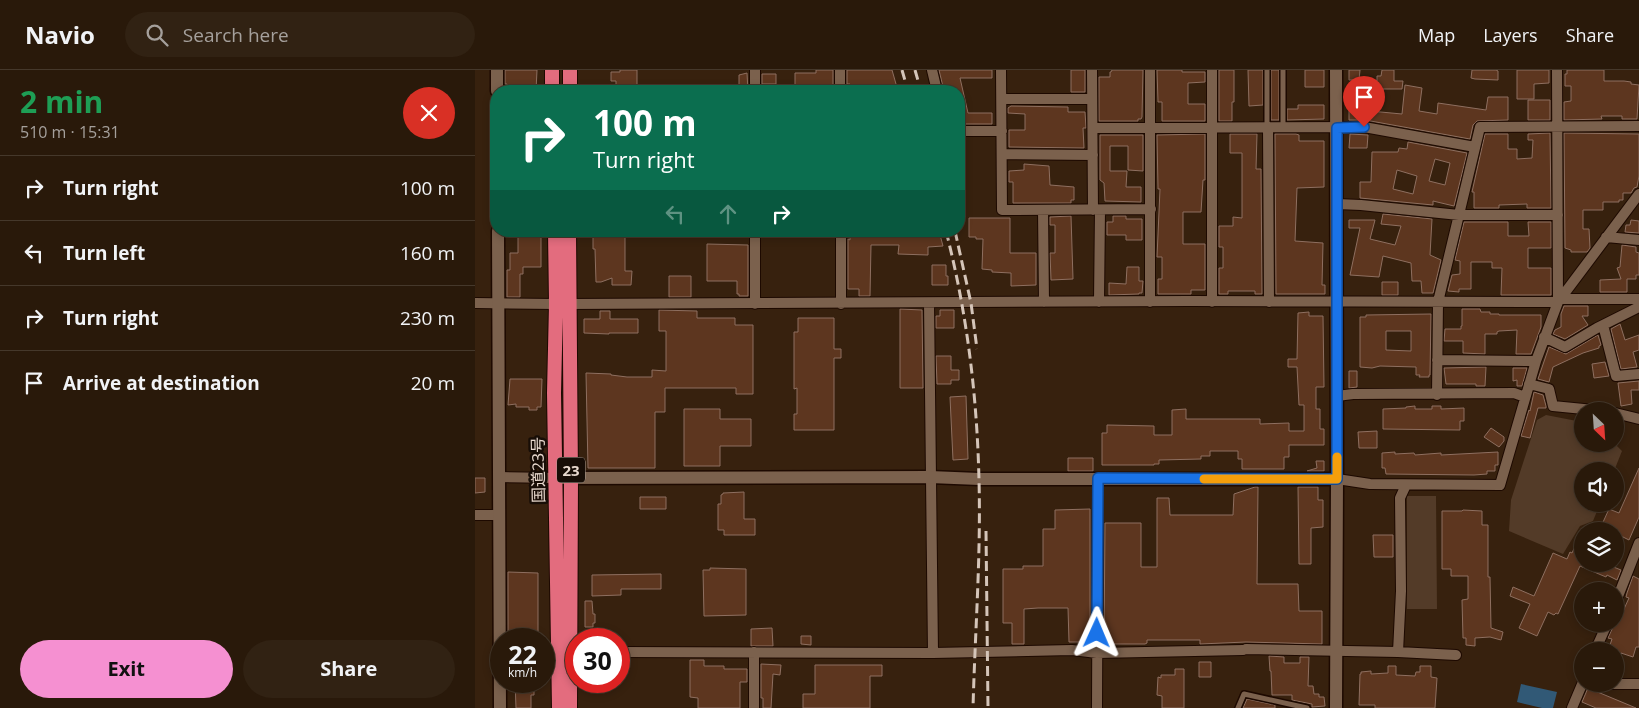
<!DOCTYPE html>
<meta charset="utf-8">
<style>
body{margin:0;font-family:"Open Sans","Noto Sans JP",sans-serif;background:#312213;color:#f1f3f6;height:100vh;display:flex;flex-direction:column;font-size:19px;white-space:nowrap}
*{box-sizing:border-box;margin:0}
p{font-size:16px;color:#a5a09c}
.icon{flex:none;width:28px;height:28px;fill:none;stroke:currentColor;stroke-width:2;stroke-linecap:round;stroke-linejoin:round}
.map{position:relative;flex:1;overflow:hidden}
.drawer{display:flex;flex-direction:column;background:#29190a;width:475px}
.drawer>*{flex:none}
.banner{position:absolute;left:15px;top:15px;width:475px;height:152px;border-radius:20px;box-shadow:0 2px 8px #0003,0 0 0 1px #45382b;background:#0b6e4f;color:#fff;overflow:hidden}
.needle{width:32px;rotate:155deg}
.tools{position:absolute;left:1099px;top:332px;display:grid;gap:10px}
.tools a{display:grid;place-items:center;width:50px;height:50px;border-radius:50%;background:#29190a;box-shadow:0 2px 8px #0003,0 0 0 1px #45382b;font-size:25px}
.speed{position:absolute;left:15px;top:558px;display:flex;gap:10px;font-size:25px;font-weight:700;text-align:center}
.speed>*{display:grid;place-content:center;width:65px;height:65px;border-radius:50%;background:#29190a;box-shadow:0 2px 8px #0003,0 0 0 1px #45382b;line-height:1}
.speed small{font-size:12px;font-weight:400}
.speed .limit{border:8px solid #d22;background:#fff;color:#111}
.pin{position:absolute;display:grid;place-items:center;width:42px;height:42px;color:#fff;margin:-51px -21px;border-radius:50% 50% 50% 0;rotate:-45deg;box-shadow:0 0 5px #0007}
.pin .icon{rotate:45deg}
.me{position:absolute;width:55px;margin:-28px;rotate:1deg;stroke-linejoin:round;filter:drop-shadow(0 0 4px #0008)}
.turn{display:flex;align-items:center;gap:18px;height:105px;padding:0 20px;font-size:22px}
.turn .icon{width:65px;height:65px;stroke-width:2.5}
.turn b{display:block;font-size:35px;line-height:42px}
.lanes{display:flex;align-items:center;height:48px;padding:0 20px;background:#0003;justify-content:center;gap:25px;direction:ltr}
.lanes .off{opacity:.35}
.round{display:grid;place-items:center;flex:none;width:52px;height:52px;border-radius:26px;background:#312213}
.headline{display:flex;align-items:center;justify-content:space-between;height:85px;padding:0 20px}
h1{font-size:30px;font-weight:700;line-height:38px;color:#1e9e55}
.button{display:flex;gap:10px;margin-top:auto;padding:10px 20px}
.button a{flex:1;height:58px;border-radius:30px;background:#f590d1;color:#111;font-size:20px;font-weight:700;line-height:58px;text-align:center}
.button a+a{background:#312213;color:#f1f3f6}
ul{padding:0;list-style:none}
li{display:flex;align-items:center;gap:15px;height:65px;padding:0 20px;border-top:1px solid #45382b}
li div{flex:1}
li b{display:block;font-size:19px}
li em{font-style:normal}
header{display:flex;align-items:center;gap:30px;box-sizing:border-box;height:70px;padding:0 25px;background:#29190a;border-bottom:1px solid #45382b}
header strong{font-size:24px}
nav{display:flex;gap:28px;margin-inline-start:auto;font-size:18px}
.search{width:350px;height:45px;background:#312213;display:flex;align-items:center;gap:12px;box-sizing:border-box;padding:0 18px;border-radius:28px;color:#a5a09c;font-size:19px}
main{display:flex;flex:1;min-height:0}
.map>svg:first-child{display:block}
</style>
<header>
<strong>Navio</strong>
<div class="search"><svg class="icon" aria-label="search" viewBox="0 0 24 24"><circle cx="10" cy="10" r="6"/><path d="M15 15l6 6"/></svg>Search here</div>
<nav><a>Map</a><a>Layers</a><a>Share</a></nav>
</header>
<main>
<section class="drawer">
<div class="headline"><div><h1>2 min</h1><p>510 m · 15:31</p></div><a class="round" style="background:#d93025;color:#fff"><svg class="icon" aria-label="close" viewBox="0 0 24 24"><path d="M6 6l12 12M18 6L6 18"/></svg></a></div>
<ul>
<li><svg class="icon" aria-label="right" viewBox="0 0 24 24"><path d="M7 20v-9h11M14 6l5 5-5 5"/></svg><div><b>Turn right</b></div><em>100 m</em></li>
<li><svg class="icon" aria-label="left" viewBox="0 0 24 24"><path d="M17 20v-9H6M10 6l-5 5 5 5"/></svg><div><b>Turn left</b></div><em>160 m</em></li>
<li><svg class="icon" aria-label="right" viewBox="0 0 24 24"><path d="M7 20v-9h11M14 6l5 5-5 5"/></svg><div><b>Turn right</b></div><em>230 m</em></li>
<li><svg class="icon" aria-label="arrive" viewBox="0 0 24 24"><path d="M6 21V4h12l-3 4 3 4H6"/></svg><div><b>Arrive at destination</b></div><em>20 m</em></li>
</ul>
<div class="button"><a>Exit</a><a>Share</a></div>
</section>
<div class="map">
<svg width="1164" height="638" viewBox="0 0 1164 638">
<rect width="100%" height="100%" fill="#37210e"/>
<path fill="#533b28" d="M1071 345 1107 352 1108 374H1140L1147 381 1139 401H1108V434H1125L1118 451 1105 456 1088 484 1034 461 1036 430 1062 350Z
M932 426H961L962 539H932Z"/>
<path fill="#315976" d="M1046 614 1082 622 1078 638H1067L1042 632Z"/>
<path fill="#5d361f" stroke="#8e6f60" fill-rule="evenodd" d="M30 0H62L61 21H32V14H30Z
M145 0H162V19L141 20V11H136V2H145Z
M341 0H358V15H332V21H320V3H341Z
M372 0H417L423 21H375V14H372Z
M464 0H517V8H485L493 43H517V54H484V21H469Z
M596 0H610V22H596Z
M637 0H668L667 47 666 49H663V51H624V7H635V2H636Z
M682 0H707V2H730V12L713 13V34H730V51H687V32H683Z
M744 0H759V32H757V51H744Z
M773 0H788V35L774 36Z
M796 0H804V50H796Z
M830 0H849V17H830Z
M874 0H885L884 10H874Z
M907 0H919V11H928L927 19H908V21L895 20V41L927 44 930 15 947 18 944 41 962 44 963 33 1011 40 1013 27H1033V50L1002 51 998 55 995 69 890 50H874V40L887 39V20L879 19V11H902V6H906Z
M997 0H1021L1023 1V10L1000 9 996 8Z
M1042 0H1074V13L1059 14V29H1042Z
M1092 0H1129V11H1149L1156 12V14L1164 15 1162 49H1147V46H1126L1127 49 1089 50V32L1096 31V16H1090V4H1092Z
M272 3 273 21H264V5Z
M287 4H301V14H287Z
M1053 30H1075V50H1053Z
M823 35H849V49L812 50V39H823Z
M536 36 593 37V42H610L611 58H608L609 78 534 77V60H550V44L533 43V38Z
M1075 63 1076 138H1052V134L1024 135V138H999V122H997L1010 64H1033V79H1042V89L1057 88 1058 70H1053V64Z
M1089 63 1164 64V106L1162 117 1159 118 1156 123H1148V130H1144V132H1128V140H1108V159H1114L1115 178 1112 182H1096V180L1090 178Z
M730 64V110H728L726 142H708V174H730V220H716V224H683V209H687V187H682L685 119H683L682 65Z
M755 64H782L781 99H786L787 224H780V221H753V224H744V198H748V177H744V156H758V147L767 148V83H755Z
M800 64H821L824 65V71H849V117L822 118 820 171 848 173 847 215H850V224H801Z
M875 64 893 65 892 78H874Z
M625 65H668V101L653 100V76H635V101H652L651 117H666V132L630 131 629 113 625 110Z
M933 72 992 83 979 136 958 131V135L885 128V112H896L897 82H923L924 78 932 79ZM960 89 975 93 970 115 954 111ZM922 100 942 106 938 124 918 119Z
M549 94 574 96 575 115 599 117V130H596V133H538V112H534V101L549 100Z
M908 144 957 149 955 185 966 190 958 223H947L946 211H937L936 193 908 186 904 207 875 205 885 158H874V150H900L895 169 920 175 926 156 906 154Z
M596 146 598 209 576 210 575 183H580V155H575V147Z
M638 146H651V149H667V170H651V165H632V152H638Z
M494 148H535V183H561V215L536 216V203L517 202V200L507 199 508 169H501V167H494Z
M1156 150 1164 151V163L1150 162 1151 155H1155Z
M989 152H1033V166H1054L1053 152H1076V178H1053V198H1076V225H1026L1027 198H1017V192H996V219H984V222L973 221 977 205 985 204V191L980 190Z
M43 161H66V197H48V204H45V227H32V200H35V183H43Z
M126 161H150V201H157L156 215H137V208L126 212H121L120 179H118V164H123Z
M398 161H464L468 176 453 177V185L423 184 424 175H396L395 226H384V219H373V169L375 170V163H398Z
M232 174 273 175V226H264V224H262V211H232Z
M1147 175 1161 177V182L1164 183V205H1161V209H1152V222H1125V210L1146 209 1142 198 1145 197Z
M457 195H471V206H473V215H457Z
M652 197H664V211H668L667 223H664V224L634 225V213L651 214Z
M194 206H216V227H194Z
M907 212H923V225H907Z
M1089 236H1113V246H1107L1113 255 1090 269 1078 264 1080 260 1086 257V244Z
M425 239 447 240 448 318H425Z
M987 239H1005L1006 242H1015V244H1024V245H1066V257L1056 284H1041L1042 260 1024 261 1022 262V264H1010V284L988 283V271H969L970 259H986V256H987Z
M184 240 222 241V248H260V255H278V324H261V318H190V342H180V398H113L111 303 136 304V305L152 307H177V300L191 301V261H184Z
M465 240H479V258H461V246H465Z
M125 241H135V249H163V263H134V264L109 263V249H125Z
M834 242V246H848L849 317H841V339H845V359H849V375H814V387H809V399H767V389H763V381H735V386H726V389L684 390V394H679V395H627V363H632V355L679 356V365H697V340L711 339V349H785V354L814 353V361H829V335H824L822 297H813V289H822L823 243Z
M956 244 955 305H954V307H944L945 305H941V297L905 296 897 298 885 297V247H891V245ZM911 261H936V281L911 280Z
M323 248H359V279H366V288H359V360H319V344H322V318L319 319V262H323Z
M1145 254 1150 270 1164 265V280L1158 282 1162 297 1146 299 1136 259Z
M1123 265 1126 275 1124 276V278L1108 283 1078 297 1074 312 1063 309 1074 277 1091 284Z
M461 286H476V300H484V310H476V314H462Z
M1130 292 1134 306 1119 308 1117 294Z
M1011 297 1010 316H1001V314H971L969 298Z
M1038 298H1052L1047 316H1042V310L1038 311Z
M874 301H882V317L874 318Z
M35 309H67L66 337H62V340H54V337H41V334L33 335Z
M1164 311V320H1156L1157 334 1146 336 1143 313Z
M1059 322 1068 325 1071 336V338H1063L1055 368 1046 366 1054 340 1055 341Z
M491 326 493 389 478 390 475 327Z
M940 336V339H957V336H966V339L989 338V351H985V360L908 359V339L931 338V337Z
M209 339H245V349H276V376H245V396H209Z
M1016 358 1029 367V371L1024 377 1009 367Z
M902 361V378H884L883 362Z
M920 382V384L939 383 940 385 966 383V385L1023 382V395H1020V401H1012V404L999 405 911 404 910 398H907V383Z
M593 388H618V401H593Z
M841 391H849V401H832L842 398Z
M1164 398V447L1154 470 1140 463V461H1124L1134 439 1144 443Z
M0 408H10V422L0 423Z
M780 417H783L782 514H823L824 541H847V574L771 572 725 574V570H672V573L670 574H629L630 453H666V497H682V428H694L695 445H758L759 424Z
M823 417H843V430H848V457L836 458V494H824Z
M269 422V449H280V465H249V460H243V434H246V425L248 424V423Z
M165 427H191V439H165Z
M615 439V572H594L593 538H563L549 539V574H537V553H528V499H548V496H568V459H580V440Z
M988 440 1007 441V455H1013V507H1015L1016 558 1028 562 1026 570 1015 567 1000 568V576L991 575V568H988L987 530 993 529V506H976V499H967V441H987Z
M1108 459V494H1131L1146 500 1142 510 1132 505 1131 507 1105 496 1083 544 1081 543 1079 545 1073 542 1062 566 1044 558 1055 534 1035 526 1038 517 1059 526 1078 483 1092 489 1095 482 1097 483Z
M898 465H918V487H899Z
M235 498 271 499V545L229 546 228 500H235Z
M33 502 63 503V569H33Z
M186 504V519H146V525L117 526V505Z
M1158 506 1164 509V577H1161L1158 587 1146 583 1142 597H1140V580L1134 578 1137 569 1133 568 1139 555 1140 556V549L1144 550 1154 528 1151 527 1152 523Z
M110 531H117L118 544H120V553H118V557H110Z
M297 558 298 576H276V559Z
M326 566H336V575L326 574Z
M794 586 809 587V593H825V587H834L833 616H838L839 624H844V627H849L850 636 837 637V634L817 630V625H797L796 601H795Z
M215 590H229V596H249V599H272V612H265V638H223V628L215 627Z
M724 592H736V607H724Z
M286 594 306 595 305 605 298 604 296 638H288V628H286Z
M340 595H407V606H395V638H328V624H340Z
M913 596H921V605L940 606 941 602H945V596H956V607L962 608 960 638H900V635H884L885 604H886V602L896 601V604L913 603Z
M700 599H709V638H687V626L682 625 683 607 686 608V605H700Z
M40 611H59V625H56V638H41Z
M1113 618 1161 638H1121L1107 632Z
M772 629 800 635V638H768Z"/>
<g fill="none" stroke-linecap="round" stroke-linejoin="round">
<g stroke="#1d0900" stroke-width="8">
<path id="service" d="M792 57V0
M808 57V0
M763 638 769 624 832 638"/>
</g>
<g stroke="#1d0900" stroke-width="12">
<path id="minor" d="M280 0V21
M365 0V21
M457 0 462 21
M526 0 527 140 676 139
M617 0 618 140
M675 0V232
M1082 0 1083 231
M527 29H617
M793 57 794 232
M618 58 889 57 1000 77
M484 61H527
M527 84 618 85
M862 134 886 135 984 145H1083
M568 140 569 232
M280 161V234
M366 161V234
M1131 167 1164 170
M1084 229H1164
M624 232 625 140
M737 232V0
M0 233 81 234
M454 233 458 583
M93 234 714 231 1083 232
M1128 255 1141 306 1164 304
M1069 267 1090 277 1122 258 1164 237
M962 290 1061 291
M1054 314 1074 319 1078 336 1129 341
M962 325 963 232 1005 57 1164 56
M862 326 878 324 1039 323 1050 327
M1140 343 1164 349
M24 407 81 408
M862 409 895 414 1025 415 1061 291 1083 232 1164 124
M0 445H24
M1140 534 1164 473
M771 579 923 582 926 521 925 428 931 415
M1120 581 1132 554
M144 582 458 583 597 580 622 583 768 580
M923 582 981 585
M1125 614H1164
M279 638V582
M622 638 623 408
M1097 638 1108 612"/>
</g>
<g stroke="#1d0900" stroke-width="15">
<path id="tertiary" d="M22 0V21
M23 161 25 638
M81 408 455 407 504 409H862L861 0
M861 638 862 409"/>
</g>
<g stroke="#1d0900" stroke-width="16">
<path id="trunk" d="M77 0V21
M95 21V0
M80 161 81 234 79 323 84 638
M94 161 96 408 95 638"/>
</g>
<use href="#service" stroke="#7b614d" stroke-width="5"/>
<use href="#minor" stroke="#7b614d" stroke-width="10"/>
<use href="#tertiary" stroke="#7b614d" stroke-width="12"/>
<use href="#trunk" stroke="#e36c7e" stroke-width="14"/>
<path stroke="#d5c5b9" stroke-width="3" stroke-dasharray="10 5" stroke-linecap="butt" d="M427 0 433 21
M440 0 446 21
M471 161C492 243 502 325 504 410 506 486 500 562 498 638
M480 161 496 233 502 279
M511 461 513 638"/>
</g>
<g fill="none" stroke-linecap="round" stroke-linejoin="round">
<g stroke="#114b97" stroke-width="12">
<path id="route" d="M622 563 623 408 862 409V58L889 57"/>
</g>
<use href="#route" stroke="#1a73e8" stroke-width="9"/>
<path stroke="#f59e0b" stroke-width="9" d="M729 409H862V387"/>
</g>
<g text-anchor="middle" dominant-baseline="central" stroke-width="5" stroke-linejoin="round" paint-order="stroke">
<rect fill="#170d06" stroke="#a99c92" stroke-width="1" x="82" y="387.5" width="28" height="25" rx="4"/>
<g font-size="15" font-weight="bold" fill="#e8d9ce">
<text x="96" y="400">23</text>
</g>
<g font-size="16" fill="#e8d9ce" stroke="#170d06">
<text transform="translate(63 400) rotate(-91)">国道23号</text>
</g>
</g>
</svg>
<div class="tools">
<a><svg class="needle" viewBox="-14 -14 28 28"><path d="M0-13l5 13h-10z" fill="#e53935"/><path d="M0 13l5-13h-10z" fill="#a5a09c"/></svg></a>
<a><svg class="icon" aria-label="sound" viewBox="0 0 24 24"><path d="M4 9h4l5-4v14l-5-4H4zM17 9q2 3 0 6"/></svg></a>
<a><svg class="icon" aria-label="layers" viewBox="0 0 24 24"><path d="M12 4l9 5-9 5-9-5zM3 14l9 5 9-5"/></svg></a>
<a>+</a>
<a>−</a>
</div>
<div class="speed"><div>22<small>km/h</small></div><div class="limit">30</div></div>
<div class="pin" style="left:889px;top:57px;background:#d93025"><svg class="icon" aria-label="arrive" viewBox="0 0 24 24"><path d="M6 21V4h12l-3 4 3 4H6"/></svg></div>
<svg class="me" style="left:622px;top:563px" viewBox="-20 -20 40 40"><path d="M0-17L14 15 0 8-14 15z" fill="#1a73e8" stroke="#fff" stroke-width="4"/></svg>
<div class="banner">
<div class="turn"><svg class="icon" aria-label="right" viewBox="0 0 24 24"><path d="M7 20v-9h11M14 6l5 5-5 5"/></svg><div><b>100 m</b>Turn right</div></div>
<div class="lanes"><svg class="icon off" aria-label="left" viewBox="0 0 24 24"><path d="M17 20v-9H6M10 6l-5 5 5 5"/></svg><svg class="icon off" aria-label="ahead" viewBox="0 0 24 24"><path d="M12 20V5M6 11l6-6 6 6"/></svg><svg class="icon" aria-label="right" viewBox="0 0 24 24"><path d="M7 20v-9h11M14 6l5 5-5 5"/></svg></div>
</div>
</div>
</main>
